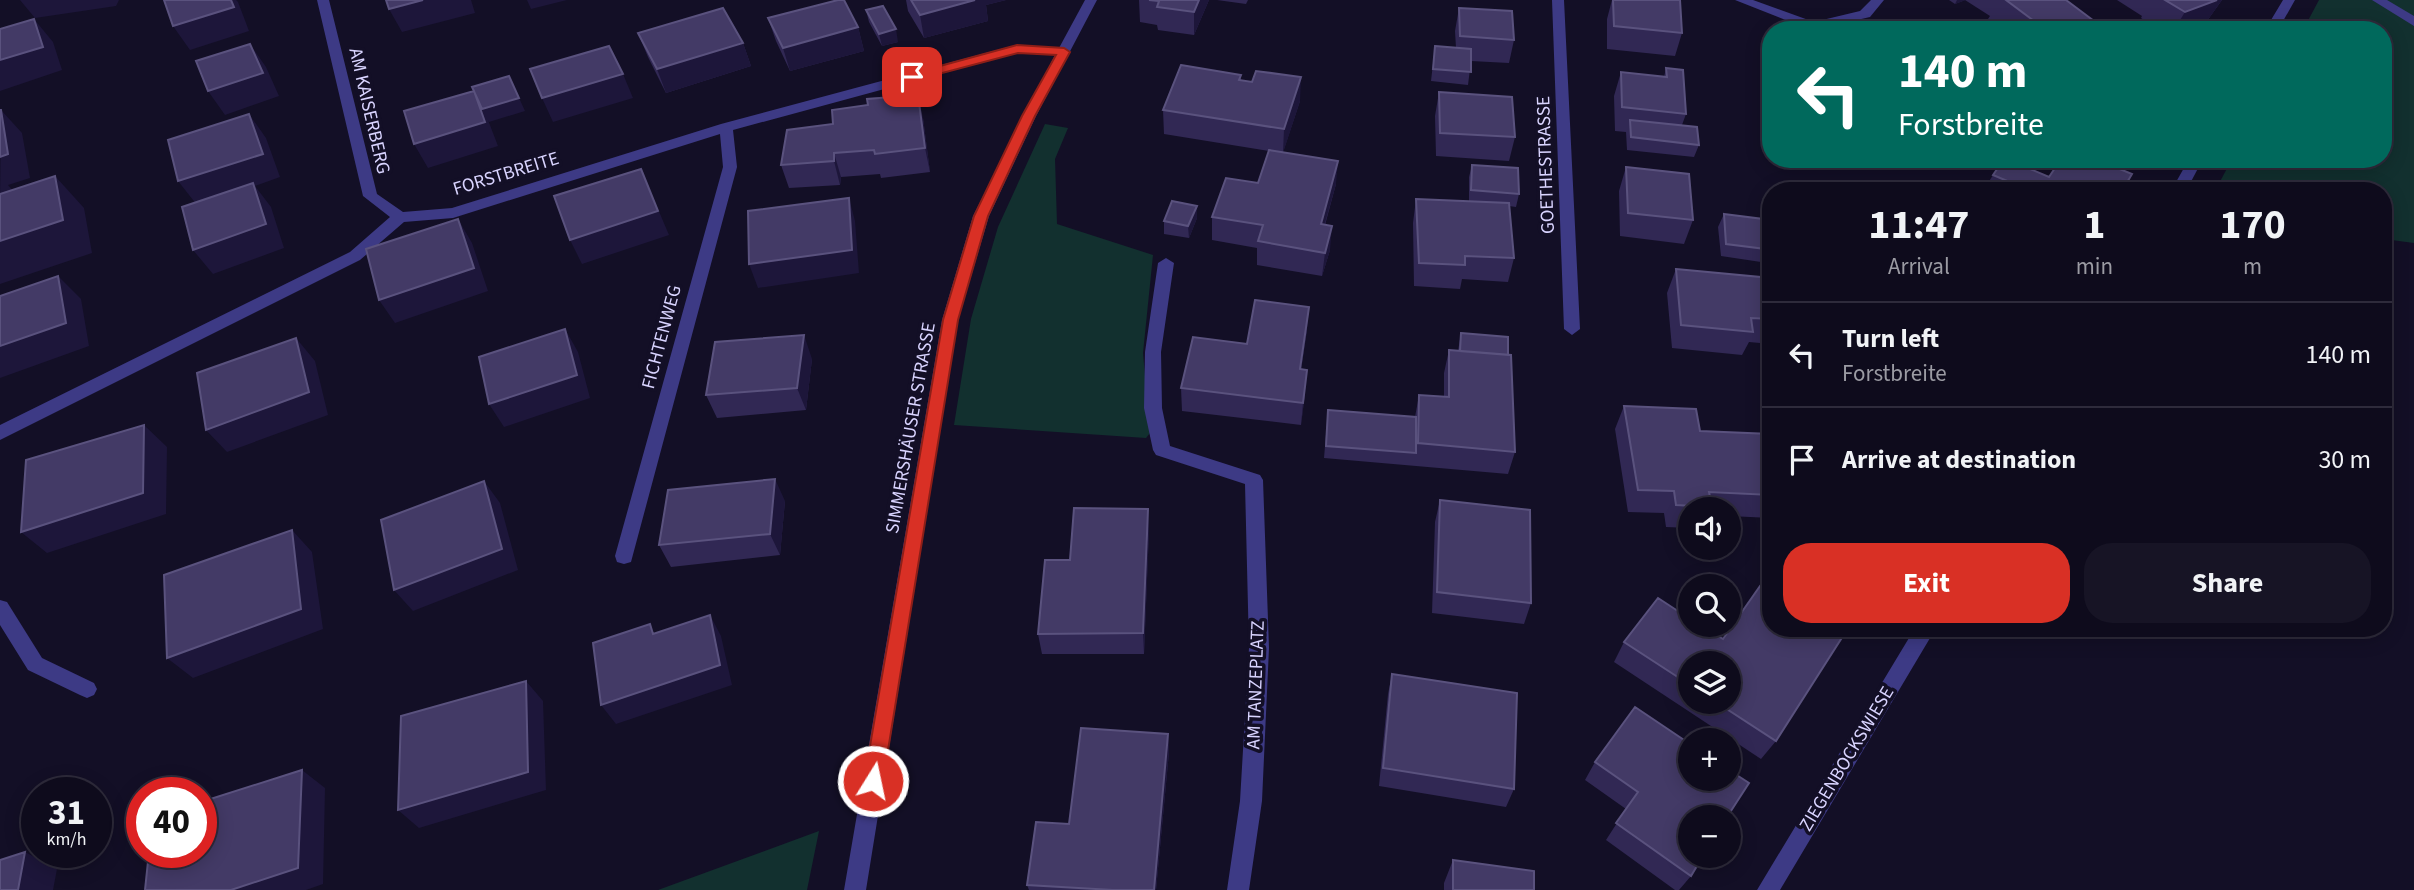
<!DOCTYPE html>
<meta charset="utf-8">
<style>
body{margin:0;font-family:"Source Sans 3",sans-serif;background:#171425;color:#f1f3f6;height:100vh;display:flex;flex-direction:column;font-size:26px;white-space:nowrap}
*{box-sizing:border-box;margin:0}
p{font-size:23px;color:#9b9ba3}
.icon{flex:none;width:38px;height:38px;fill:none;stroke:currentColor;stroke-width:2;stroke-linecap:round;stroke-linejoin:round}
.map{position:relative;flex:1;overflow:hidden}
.sheet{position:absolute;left:1762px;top:182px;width:630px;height:455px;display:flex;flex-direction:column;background:#0e0b1c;border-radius:28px;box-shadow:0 4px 18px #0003,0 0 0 2px #2e2b3b}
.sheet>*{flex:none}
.hud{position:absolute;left:1762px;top:21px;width:630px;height:147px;border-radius:28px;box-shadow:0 4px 18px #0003,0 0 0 2px #2e2b3b;background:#00695c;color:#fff;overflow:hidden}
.buttons{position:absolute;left:1678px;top:497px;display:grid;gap:14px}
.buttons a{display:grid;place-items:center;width:63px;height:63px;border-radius:50%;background:#0e0b1c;box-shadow:0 4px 18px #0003,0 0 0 2px #2e2b3b;font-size:35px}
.speed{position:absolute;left:21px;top:777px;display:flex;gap:14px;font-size:35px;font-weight:700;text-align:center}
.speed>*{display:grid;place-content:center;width:91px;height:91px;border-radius:50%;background:#0e0b1c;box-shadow:0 4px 18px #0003,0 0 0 2px #2e2b3b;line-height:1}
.speed small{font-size:18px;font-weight:400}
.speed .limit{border:10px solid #d22;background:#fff;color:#111}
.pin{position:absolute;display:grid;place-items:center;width:60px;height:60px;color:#fff;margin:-30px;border-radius:14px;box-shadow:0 4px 10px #0006}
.me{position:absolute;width:77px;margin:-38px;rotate:10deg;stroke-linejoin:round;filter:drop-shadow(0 0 5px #0008)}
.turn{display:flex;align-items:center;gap:24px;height:147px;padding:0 21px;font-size:32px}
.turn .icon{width:91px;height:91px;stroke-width:2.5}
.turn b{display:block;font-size:49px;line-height:60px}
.eta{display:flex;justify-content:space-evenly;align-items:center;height:119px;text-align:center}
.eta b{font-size:42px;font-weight:700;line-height:49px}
.cta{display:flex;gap:14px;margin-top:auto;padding:14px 21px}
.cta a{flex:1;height:80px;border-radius:28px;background:#d93025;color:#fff;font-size:28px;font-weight:700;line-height:80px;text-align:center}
.cta a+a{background:#171425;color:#f1f3f6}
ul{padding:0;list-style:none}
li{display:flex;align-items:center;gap:21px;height:105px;padding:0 21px;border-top:2px solid #2e2b3b}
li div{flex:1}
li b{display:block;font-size:26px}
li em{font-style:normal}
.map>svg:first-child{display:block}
</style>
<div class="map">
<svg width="2414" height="890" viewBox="0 0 2414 890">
<rect width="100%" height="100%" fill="#130f26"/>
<path fill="#12302f" d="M2319 0H2414V243L2384 239V191H2215L2232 159H2384V30H2303Z
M1045 124 1068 128 1055 159 1057 224 1153 255 1143 353 1150 433 1146 438 954 425 971 319 998 227Z
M819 831 807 890H658Z"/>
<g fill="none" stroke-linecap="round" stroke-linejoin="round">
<path fill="#3d3a85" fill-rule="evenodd" d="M317 0H329L377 194 403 212 452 208 721 124 1012 46 1059 48 1085 0H1097L1036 116 989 216 958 320 866 890H844L942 320 973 216 1055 55 1017 53 733 130 737 167 631 562 624 564 617 562 615 556 723 167 720 134 453 218 404 222 360 260 0 440V425L350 252 390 217 363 196Z
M1552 0H1564L1580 329 1572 335 1564 329Z
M1735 0H1753L1814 22 1860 11 1871 0H1884L1870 17 1827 27 1830 30H1811Z
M2283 0H2295L2278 30H2265Z
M2372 0H2387L2414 16V26Z
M2189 159H2203L2186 191H2171Z
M1166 258 1174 263 1161 352 1162 408 1170 446 1260 475 1263 480 1269 648 1262 801 1249 890H1227L1240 801 1249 648 1245 484 1156 455 1153 450 1144 408 1145 352 1158 263Z
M0 600 7 602 42 658 94 683 97 689 94 695 87 698 80 695 28 670 0 625Z
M1915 628H1936L1780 890H1757Z"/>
</g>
<path fill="#312854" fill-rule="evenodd" d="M906 0H1006L986 5 988 21 924 38 908 11Z
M1139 0H1209L1194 35 1158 30 1157 25 1140 22Z
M1217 0H1248L1246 4Z
M1612 0H1680L1682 33 1675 56 1607 49V19Z
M1949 0H2066L2106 30H2002L1988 19 1990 16 1965 0 1955 4Z
M2117 0H2222L2207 21 2185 30H2159L2141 18 2142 16Z
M1459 8 1514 40 1509 63 1471 61 1468 85 1431 81 1435 46 1456 48 1455 31Z
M866 10 898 42 882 46 869 22Z
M768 18 858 27 864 51 790 71 776 41Z
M638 33 743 43 751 66 666 93 648 57Z
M1666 68 1686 114 1682 125 1699 145 1694 157 1627 150 1626 132 1615 131 1614 96 1621 72 1664 77Z
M1241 75V81L1300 101 1283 152 1336 184 1325 225 1330 250 1322 276 1257 265V248L1212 240V217L1258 183 1269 151 1164 134 1163 110Z
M1439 92 1515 137 1509 161 1436 156 1435 116Z
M923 118 930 172 881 178 880 174 841 177 840 185 789 188 781 165Z
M1472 165 1519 194 1516 207 1509 206 1514 258 1508 282 1462 279 1460 289 1414 286 1413 223 1416 199 1469 201V177Z
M1626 167 1693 220 1684 244 1620 236 1619 191Z
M1993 175 2049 177 2122 191H1983Z
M1724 214 1766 249 1761 262 1721 256 1718 227Z
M1197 218 1189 238 1164 234V221Z
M1676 269 1771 278V344L1749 342 1742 355 1672 348 1667 293Z
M1307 330 1301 370 1305 393 1301 425 1182 411 1181 388 1247 344Z
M1461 333 1508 355 1515 452 1508 474 1324 458 1327 422 1415 417 1419 395 1444 397V373L1449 350 1458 351Z
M812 359 806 410 717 418 706 395Z
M1624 406 1700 431 1771 434V518L1729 516V509H1690V528L1666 527 1664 513 1628 512 1615 429Z
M1440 500 1531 603 1524 624 1432 613 1435 522Z
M785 501 780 555 671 567 659 545Z
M1149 530 1144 654H1042L1038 634 1070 560Z
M1760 586 1771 592V628H1831L1843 636 1776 741 1761 759 1614 662 1624 642 1658 598 1690 619V625H1700L1723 639ZM1690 663H1729V702H1690Z
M1392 674 1514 789 1506 807 1379 786 1388 694Z
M1168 734 1169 752 1156 890H1029L1027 885 1069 824Z
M1595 762 1749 783 1691 876 1679 890H1675L1606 840 1626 809 1585 780Z
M1453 860 1534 890H1444V883Z"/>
<path fill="#1d163a" d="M20 0H119L116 6 35 18Z
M231 0H236L238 2 249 31 190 50 173 26Z
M423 0H471L475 13 402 32 389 9Z
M527 0H567L531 9Z
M975 0H1006L986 5 988 21 924 38 920 15Z
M1199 0H1209L1194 35V12Z
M1957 0H1966L1955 4Z
M2217 0H2222L2207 21 2185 30H2174L2185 12Z
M34 19 53 42 62 70 0 91V60Z
M858 27 864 51 790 71 783 48Z
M896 29 898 42 882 46 879 34Z
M743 43 751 66 666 93 657 69Z
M250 44 266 67 279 96 225 115 208 91Z
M623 74 633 98 553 122 542 98Z
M509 76 525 111 489 122 488 120 498 146 428 168 414 144 474 91Z
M1301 77 1300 101 1283 153 1284 129Z
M918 95 923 118 930 172 925 148Z
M1 110 22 133 30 178 8 185 20 199 0 202Z
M249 114 266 138 280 177 255 186 271 207 284 248 213 274 193 250 197 205 178 181Z
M834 153 841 177 840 185 834 161Z
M1338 161 1336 184 1318 248 1321 224Z
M641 169 669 235 582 264 570 240Z
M55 176 84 208 92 253 0 284V241Z
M849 198 855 221 859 273 758 288 749 264Z
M1197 206V218L1189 238 1188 226Z
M458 219 472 243 488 291 395 323 379 300Z
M1332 226 1330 250 1322 276 1325 253Z
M58 276 81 299 89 346 0 378V346Z
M1309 307 1307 330 1298 392 1300 369Z
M565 329 578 352 590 398 504 427 489 404Z
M804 335 812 359 806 410 797 388Z
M296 338 315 361 328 415 227 452 206 430Z
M1307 370 1305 393 1301 425 1303 403Z
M144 425 167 447 166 514 47 553 21 532Z
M775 479 785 501 780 555 770 534Z
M484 481 500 503 518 570 413 611 394 590Z
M1148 509 1149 530 1144 654 1143 633Z
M292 530 312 552 323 629 193 678 167 658Z
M710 615 721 636 732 685 616 724 601 705Z
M526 681 543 701 546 790 419 828 398 810Z
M1168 734 1169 752 1156 890H1154Z
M302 770 325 788 323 884 306 890H231Z
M25 852 57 869 53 890H18Z"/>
<path fill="#433a66" stroke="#5a527e" stroke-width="2" d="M164 0H231L234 7 173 26Z
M386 0H423L389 9Z
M838 0H844L858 27 783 48 768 18Z
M911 0H975L920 15Z
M1149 0H1199L1194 12 1157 7 1159 1Z
M1613 0H1680L1682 33 1614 26Z
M2006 0H2066L2106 30H2046Z
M2165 0H2217L2185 12Z
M883 6 896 29 879 34 866 10Z
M723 8 743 43 657 69 638 33Z
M1459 8 1512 11 1514 40 1460 36Z
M34 19 43 47 0 60V29Z
M250 44 263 73 208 91 196 61Z
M609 46 623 74 542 98 530 69Z
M1435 46 1471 49V72L1433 69Z
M1181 65 1241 75 1239 80 1252 82 1256 71 1301 77 1284 129 1163 110Z
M1666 68 1683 70 1686 114 1622 107 1621 72 1667 77Z
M509 76 519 98 482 109 472 87Z
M474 91 485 122 414 144 404 111Z
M1439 92 1512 97 1515 137 1440 133Z
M918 95 925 148 875 154 874 150 834 153V161L781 165 787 130 833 124 832 110 868 105 867 99Z
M0 110H1L8 154 0 157Z
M249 114 263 154 178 181 168 140Z
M1630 120 1697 127 1699 145 1631 137Z
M1269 150 1338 161 1321 224 1332 226 1325 253 1258 241 1263 225 1212 217 1226 178 1258 183Z
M2004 159H2007L2049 177 2061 159H2095L2132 174 2122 191H2031L1993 175Z
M1472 165 1518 168 1519 194 1471 190Z
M1626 167 1689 174 1693 220 1628 213Z
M641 169 658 211 570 240 554 196Z
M55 176 63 220 0 241V194Z
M253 183 266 224 193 250 182 207Z
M849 198 852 250 749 264 748 211Z
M1416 199 1509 203 1514 258 1465 256V265L1419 263Z
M1172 201 1197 206 1188 226 1164 221Z
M1724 214 1763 219 1766 249 1726 244Z
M458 219 474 268 379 300 366 249Z
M1676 269 1771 278V319L1751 318 1753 332 1681 325Z
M58 276 66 323 0 346V296Z
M1255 300 1309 307 1300 369 1307 370 1303 403 1181 388 1193 337 1247 344Z
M565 329 577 375 489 404 479 357Z
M1461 333 1508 337V355L1460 351Z
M804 335 797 388 706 395 715 342Z
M296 338 309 392 206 430 197 373Z
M1449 350 1511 355 1515 452 1418 443 1419 395 1449 397Z
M1624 406 1696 409 1700 431 1771 434V495L1709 492 1712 507 1676 505 1674 491 1638 490Z
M1328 410 1416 417V453L1326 446Z
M144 425 143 493 21 532 26 460Z
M775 479 770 534 659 545 668 490Z
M484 481 502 549 394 590 381 520Z
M1440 500 1530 510 1531 603 1437 592Z
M1074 508 1148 509 1143 633 1038 634 1045 560H1070Z
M292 530 301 609 167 658 164 575Z
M1760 586 1771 592V628H1831L1843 636 1776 741 1716 702H1729V663H1690V685L1624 642 1658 598 1690 619V625H1700L1723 639Z
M710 615 720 665 601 705 593 643 650 624 653 634Z
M1392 674 1517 693 1514 789 1383 768Z
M526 681 528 772 398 810 401 716Z
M1635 707 1690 744V779H1729V770L1749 783 1727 817H1690V856H1703L1691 876 1616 823 1638 792 1595 762Z
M1081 728 1168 734 1154 890H1113L1027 885 1036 822 1069 824Z
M302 770 298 868 231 890H145L149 852H201V802Z
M25 852 18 890H0V860Z
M1453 860 1534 871V890H1453Z"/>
<path fill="#d93025" stroke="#8d1f18" stroke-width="2" d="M1017 45 1064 48 1070 52 1035 116 988 216 958 320 883 781 880 788 873 790 867 788 864 781 943 320 974 216 1022 116 1056 55 1018 53 912 81 905 77 907 75Z"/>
<g text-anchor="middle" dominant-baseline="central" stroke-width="7" stroke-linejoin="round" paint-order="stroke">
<g font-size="19" fill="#d9d4ff" stroke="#130f26">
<text transform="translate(369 111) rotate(77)">AM KAISERBERG</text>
<text transform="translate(1546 165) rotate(-92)">GOETHESTRASSE</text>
<text transform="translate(506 174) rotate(-17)">FORSTBREITE</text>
<text transform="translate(662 337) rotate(-75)">FICHTENWEG</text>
<text transform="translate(911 428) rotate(-80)">SIMMERSHÄUSER STRASSE</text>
<text transform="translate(1256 685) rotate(-88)">AM TANZEPLATZ</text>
<text transform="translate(1847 759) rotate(-59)">ZIEGENBOCKSWIESE</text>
</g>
</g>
</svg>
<div class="buttons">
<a><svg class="icon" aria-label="sound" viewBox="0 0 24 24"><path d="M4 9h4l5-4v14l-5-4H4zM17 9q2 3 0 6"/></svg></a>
<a><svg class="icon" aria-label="search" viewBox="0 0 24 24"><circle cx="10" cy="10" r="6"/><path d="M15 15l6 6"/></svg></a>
<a><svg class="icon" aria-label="layers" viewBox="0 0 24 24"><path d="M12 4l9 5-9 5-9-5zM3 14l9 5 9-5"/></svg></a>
<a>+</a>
<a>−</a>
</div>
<div class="speed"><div>31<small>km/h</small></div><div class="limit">40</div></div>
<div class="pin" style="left:912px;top:77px;background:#d93025"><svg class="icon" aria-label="arrive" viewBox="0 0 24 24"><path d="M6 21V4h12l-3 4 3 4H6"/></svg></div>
<svg class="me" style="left:873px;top:781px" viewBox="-20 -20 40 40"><circle r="17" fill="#d93025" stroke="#fff" stroke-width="3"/><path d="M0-11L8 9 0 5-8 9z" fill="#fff"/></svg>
<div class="hud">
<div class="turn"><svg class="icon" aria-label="left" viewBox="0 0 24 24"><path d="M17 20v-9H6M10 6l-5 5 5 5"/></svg><div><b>140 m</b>Forstbreite</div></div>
</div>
<section class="sheet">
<div class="eta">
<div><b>11:47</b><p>Arrival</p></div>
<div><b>1</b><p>min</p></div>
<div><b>170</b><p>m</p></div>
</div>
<ul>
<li><svg class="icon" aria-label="left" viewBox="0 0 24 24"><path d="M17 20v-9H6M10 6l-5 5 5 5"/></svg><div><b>Turn left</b><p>Forstbreite</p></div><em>140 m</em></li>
<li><svg class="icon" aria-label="arrive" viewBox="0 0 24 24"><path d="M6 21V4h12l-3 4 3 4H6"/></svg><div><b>Arrive at destination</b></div><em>30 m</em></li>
</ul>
<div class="cta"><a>Exit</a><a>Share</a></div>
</section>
</div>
